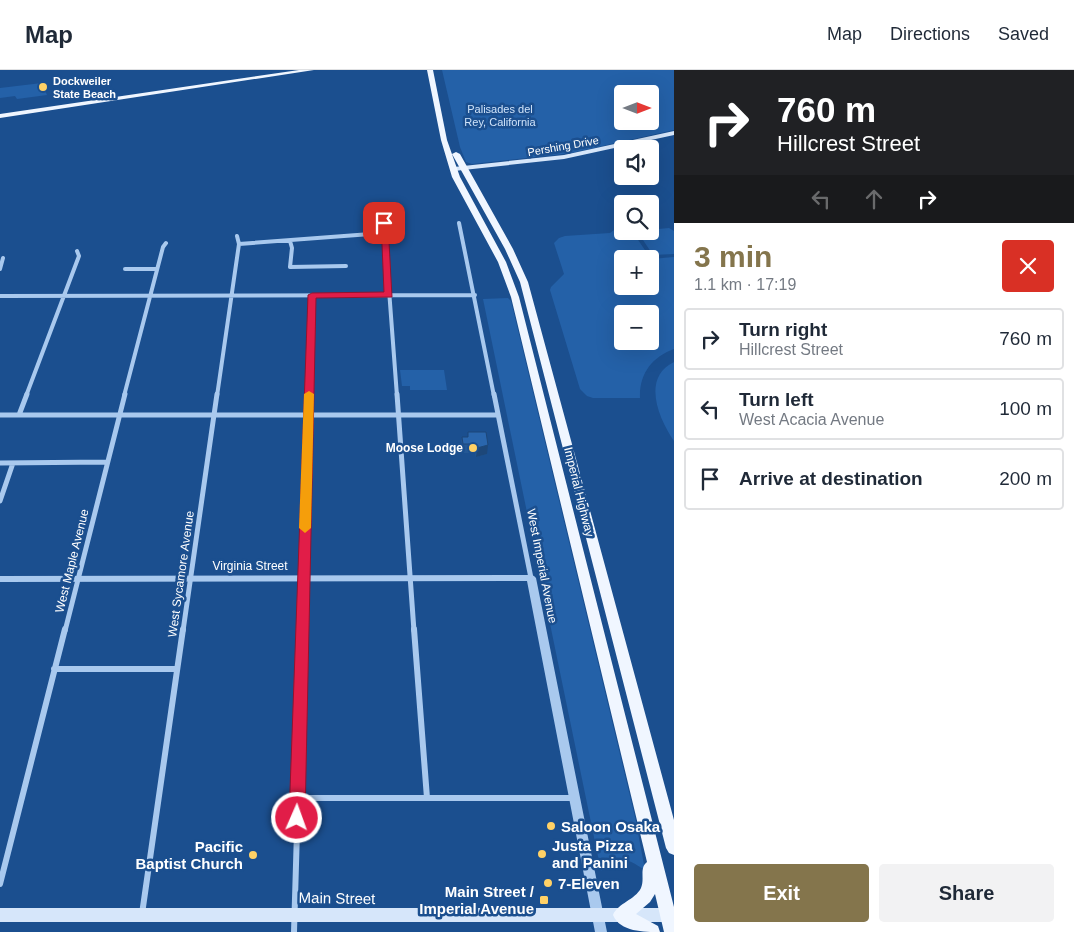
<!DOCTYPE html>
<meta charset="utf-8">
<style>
body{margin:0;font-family:Helvetica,sans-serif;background:#f2f2f3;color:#1f2937;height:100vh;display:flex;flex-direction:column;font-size:19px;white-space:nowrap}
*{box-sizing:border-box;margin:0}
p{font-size:16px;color:#747a83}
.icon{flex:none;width:28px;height:28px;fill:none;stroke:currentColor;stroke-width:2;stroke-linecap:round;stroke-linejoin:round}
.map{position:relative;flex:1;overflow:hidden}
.drawer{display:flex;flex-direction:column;background:#fff;width:400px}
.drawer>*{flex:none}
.banner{background:#202124;color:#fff;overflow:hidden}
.needle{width:32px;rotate:90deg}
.tools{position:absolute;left:614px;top:15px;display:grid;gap:10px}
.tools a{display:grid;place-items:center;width:45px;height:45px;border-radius:5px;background:#fff;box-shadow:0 5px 20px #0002;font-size:25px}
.pin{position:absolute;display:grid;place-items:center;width:42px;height:42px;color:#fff;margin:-21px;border-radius:10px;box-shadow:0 2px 8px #0006}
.me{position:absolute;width:55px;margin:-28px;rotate:2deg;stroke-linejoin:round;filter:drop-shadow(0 0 4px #0008)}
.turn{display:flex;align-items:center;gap:18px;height:105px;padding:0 20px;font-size:22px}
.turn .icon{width:65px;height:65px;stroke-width:2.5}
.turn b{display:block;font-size:35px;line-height:42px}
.lanes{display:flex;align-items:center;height:48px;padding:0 20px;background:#0003;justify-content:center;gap:25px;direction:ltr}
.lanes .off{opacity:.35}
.round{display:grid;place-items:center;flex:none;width:52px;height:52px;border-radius:5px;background:#f2f2f3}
.head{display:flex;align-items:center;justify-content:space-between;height:85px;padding:0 20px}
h1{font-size:30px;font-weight:700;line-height:38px;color:#84754c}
.button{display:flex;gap:10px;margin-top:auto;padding:10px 20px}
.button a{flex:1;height:58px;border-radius:5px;background:#84754c;color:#fff;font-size:20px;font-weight:700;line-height:58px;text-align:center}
.button a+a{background:#f2f2f3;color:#1f2937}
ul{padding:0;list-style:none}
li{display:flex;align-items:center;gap:15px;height:62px;margin:0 10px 8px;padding:0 10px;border:2px solid #e0e1e3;border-radius:5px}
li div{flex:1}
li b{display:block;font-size:19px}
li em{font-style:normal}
header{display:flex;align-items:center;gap:30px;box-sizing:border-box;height:70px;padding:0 25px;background:#fff;border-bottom:1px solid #e0e1e3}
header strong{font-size:24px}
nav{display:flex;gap:28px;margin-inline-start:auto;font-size:18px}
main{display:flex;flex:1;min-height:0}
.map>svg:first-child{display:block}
</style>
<header>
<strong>Map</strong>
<nav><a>Map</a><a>Directions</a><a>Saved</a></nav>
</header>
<main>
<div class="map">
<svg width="674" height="862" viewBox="0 0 674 862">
<rect width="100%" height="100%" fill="#1b4f8f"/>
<path fill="#2461a8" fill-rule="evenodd" d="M442 0H674V60L571 83 472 94 466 92 460 77ZM622 24H650V51H622Z
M42 13 47 25 17 29 15 26 0 28V18Z
M622 154V161H632L651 189 674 187V279C652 287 639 304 640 328H593L587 326 580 319 550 220 551 217 564 204 554 173 559 168 565 166 610 163ZM622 189H650V216H622ZM622 244H650V271H622Z
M669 158 674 161V184L653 185 637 161Z
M508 228 511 231 635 747 645 800C626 788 618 783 601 801L483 229Z
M674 292V371C659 349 641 308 674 292Z
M400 300H444L447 320H410V316H402Z"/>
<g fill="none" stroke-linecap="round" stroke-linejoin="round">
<path stroke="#a9c9ee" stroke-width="4" d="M384 153 397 326
M459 153 494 326
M290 171 292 178 290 197 346 196
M239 174 384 163
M0 199 3 188
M125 199H157
M0 226 475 225
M26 326 79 186 77 181
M124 326 163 177 166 173
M217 326 239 174 237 166
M309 326 312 225"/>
<path stroke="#a9c9ee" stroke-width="5" d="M397 324 414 561
M494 324 531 508
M0 345H498
M19 345 27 324
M0 393 107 392
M0 431 13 393
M65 561 125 324
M183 561 217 324
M303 561 309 324"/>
<path stroke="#a9c9ee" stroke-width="6" d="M414 559 427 728
M54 599H177
M298 728H574
M0 814 65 559
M142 844 183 559
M294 862 303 559"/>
<path fill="#a9c9ee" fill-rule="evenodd" d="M531 505 534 506 536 508 607 862H595L527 511 0 512V506Z"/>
<path fill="#d6e6fa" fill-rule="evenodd" d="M674 61V65L564 89 454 101 451 99 454 97 564 85Z
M0 838H674V852H0Z"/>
<path fill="#f0f6ff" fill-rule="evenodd" d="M299 0H314L0 48V44Z
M427 0H433L447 70 460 107 506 192 519 227 674 837V862H664L655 824 650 832 636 844 658 856 660 862C644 862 620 862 613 845 618 833 635 830 641 818 645 809 639 798 647 792L511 227 498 192 452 107 441 70Z
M456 82 460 84 513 179 528 212 674 750V785L669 783 666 778 520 212 505 179 452 84Z"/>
</g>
<path fill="#245895" d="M486 362 487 384 476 387 475 383H462L461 376 462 367H467Z"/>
<path fill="#1d4779" d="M488 375 487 384 476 387 477 378Z"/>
<path fill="#2a66ad" stroke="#1d4779" d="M468 362H486L488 375 477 378 476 374H463L462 367H468Z"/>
<path fill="#e11d48" stroke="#92132f" d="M381 151 388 153 392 227 316 228 305 748 302 752 297 754 292 752 289 748 308 225 312 223 384 222Z"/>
<path fill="#f59e0b" d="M309 321 314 324 311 458 305 463 299 458 304 324Z"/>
<g fill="#ffd166" stroke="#1b4f8f" stroke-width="2">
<circle cx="43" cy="17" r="5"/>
<circle cx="473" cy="378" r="5"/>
<circle cx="551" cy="756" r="5"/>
<circle cx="542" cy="784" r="5"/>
<circle cx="253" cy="785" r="5"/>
<circle cx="548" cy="813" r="5"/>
<rect x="539" y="825" width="10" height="10" rx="2.5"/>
</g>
<g text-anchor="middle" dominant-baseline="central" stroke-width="5" stroke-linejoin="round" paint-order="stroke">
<g font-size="11" font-weight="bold" fill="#fff" stroke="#1b4f8f" text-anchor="start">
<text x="53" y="11">Dockweiler<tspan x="53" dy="13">State Beach</tspan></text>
</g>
<g font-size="11" fill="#cfe3fa" stroke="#1b4f8f">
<text x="500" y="39">Palisades del<tspan x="500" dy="13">Rey, California</tspan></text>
</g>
<g font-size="11" fill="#fff" stroke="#1b4f8f">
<text transform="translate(563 76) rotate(-10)">Pershing Drive</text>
</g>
<g font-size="12" font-weight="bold" fill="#fff" stroke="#1b4f8f" text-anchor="end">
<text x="463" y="378">Moose Lodge</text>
</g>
<g font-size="12" fill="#fff" stroke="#1b4f8f">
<text transform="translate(579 422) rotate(76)">Imperial Highway</text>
<text transform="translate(72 491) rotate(-76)">West Maple Avenue</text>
<text x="250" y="496">Virginia Street</text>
<text transform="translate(542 496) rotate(79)">West Imperial Avenue</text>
<text transform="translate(181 504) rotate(-82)">West Sycamore Avenue</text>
</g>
<g font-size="15" font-weight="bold" fill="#fff" stroke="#1b4f8f" text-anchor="start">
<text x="561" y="756">Saloon Osaka</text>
<text x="552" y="775">Justa Pizza<tspan x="552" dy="17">and Panini</tspan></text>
<text x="243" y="776" text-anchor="end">Pacific<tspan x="243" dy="17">Baptist Church</tspan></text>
<text x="558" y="813">7-Eleven</text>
<text x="534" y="821" text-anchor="end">Main Street /<tspan x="534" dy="17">Imperial Avenue</tspan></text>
</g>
<g font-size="15" fill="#fff" stroke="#1b4f8f">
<text transform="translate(337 828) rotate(1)">Main Street</text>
</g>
</g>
</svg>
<div class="tools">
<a><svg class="needle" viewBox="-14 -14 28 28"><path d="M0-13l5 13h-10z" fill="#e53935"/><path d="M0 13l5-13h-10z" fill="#747a83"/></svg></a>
<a><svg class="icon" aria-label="sound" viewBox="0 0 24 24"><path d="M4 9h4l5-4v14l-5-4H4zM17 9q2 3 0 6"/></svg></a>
<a><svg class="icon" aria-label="search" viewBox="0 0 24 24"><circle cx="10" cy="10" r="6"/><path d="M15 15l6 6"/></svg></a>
<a>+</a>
<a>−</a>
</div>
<div class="pin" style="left:384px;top:153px;background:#d93025"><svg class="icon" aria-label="arrive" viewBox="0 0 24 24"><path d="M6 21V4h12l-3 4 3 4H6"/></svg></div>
<svg class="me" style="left:297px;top:748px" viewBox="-20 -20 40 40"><circle r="17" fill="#e11d48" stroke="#fff" stroke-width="3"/><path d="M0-11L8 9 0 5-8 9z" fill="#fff"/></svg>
</div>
<section class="drawer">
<div class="banner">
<div class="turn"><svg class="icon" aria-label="right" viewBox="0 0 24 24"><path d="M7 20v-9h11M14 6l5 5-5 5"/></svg><div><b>760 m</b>Hillcrest Street</div></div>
<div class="lanes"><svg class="icon off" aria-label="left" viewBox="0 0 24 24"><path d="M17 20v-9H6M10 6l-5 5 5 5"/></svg><svg class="icon off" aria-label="ahead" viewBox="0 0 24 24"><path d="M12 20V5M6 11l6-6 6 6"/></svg><svg class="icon" aria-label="right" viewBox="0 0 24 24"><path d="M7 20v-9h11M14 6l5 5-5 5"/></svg></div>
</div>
<div class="head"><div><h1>3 min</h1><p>1.1 km · 17:19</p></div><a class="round" style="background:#d93025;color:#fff"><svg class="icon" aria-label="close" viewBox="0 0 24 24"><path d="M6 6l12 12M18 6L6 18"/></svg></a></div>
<ul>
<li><svg class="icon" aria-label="right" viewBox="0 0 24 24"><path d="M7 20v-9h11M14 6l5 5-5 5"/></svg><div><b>Turn right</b><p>Hillcrest Street</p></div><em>760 m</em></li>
<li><svg class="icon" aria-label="left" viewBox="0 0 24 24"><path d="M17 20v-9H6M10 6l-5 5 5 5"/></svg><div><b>Turn left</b><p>West Acacia Avenue</p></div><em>100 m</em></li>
<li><svg class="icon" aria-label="arrive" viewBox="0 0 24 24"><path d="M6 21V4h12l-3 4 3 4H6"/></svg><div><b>Arrive at destination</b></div><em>200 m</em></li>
</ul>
<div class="button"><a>Exit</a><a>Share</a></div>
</section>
</main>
